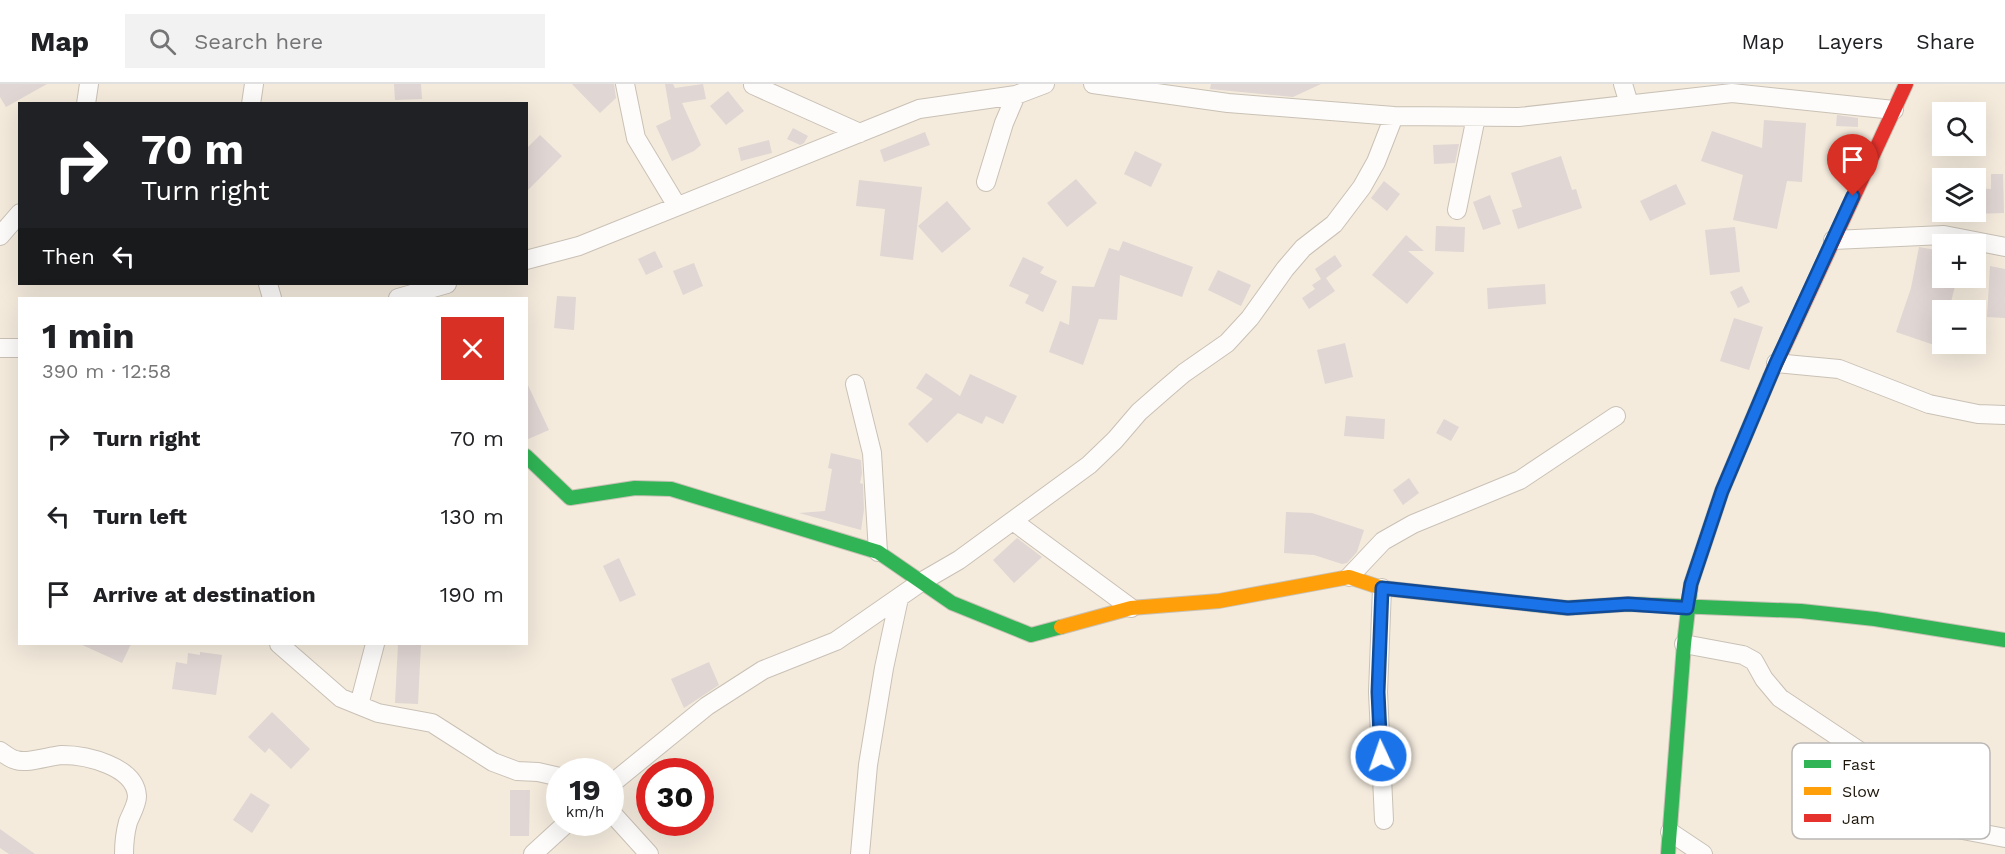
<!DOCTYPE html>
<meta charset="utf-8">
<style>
body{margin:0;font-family:"Work Sans",sans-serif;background:#f2f2f2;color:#202124;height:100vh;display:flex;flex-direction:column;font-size:22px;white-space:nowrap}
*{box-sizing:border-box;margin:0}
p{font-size:20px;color:#757577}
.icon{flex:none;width:33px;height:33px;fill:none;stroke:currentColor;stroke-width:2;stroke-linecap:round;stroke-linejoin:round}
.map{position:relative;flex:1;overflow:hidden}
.sheet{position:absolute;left:18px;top:213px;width:510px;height:348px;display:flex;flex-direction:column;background:#fff;border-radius:0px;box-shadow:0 6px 24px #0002}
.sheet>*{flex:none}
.hud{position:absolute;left:18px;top:18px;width:510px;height:183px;border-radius:0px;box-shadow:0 6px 24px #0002;background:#202124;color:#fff;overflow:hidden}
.controls{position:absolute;left:1932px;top:18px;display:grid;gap:12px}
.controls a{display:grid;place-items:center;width:54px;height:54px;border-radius:0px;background:#fff;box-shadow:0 6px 24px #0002;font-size:30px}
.speed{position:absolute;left:546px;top:674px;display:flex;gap:12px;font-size:30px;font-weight:700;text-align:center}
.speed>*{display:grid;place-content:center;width:78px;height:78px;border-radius:50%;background:#fff;box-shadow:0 6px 24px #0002;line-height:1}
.speed small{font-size:15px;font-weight:400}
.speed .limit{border:9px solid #d22;background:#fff;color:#111}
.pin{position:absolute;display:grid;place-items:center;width:51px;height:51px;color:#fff;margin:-62px -26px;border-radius:50% 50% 50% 0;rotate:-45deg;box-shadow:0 0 6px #0007}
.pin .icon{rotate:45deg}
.me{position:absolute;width:66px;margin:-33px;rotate:357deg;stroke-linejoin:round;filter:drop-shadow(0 0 4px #0008)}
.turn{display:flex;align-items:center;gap:21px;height:126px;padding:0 24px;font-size:27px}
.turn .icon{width:78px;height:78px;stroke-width:2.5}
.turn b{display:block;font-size:42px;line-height:51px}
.then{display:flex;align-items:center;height:57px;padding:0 24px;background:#0003;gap:12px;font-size:22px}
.round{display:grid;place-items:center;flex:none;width:63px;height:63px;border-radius:0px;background:#f2f2f2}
.summary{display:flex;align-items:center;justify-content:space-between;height:102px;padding:0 24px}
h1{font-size:36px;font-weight:700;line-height:45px}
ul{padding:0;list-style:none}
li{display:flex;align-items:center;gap:18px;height:78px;padding:0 24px}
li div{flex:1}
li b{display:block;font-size:22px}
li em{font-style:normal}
header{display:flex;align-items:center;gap:36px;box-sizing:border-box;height:84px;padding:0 30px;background:#fff;border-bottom:2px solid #e0e0e0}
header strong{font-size:28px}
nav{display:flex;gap:33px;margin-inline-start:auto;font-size:21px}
.search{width:420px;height:54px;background:#f2f2f2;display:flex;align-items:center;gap:15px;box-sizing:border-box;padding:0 21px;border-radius:0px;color:#757577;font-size:22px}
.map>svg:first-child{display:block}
</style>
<header>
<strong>Map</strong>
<div class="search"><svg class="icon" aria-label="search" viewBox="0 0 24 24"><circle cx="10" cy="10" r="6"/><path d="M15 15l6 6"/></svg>Search here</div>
<nav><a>Map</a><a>Layers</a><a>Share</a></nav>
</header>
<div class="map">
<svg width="2005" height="770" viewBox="0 0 2005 770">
<rect width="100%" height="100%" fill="#f4ebdd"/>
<path fill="#e0d6d3" d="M0 0H47L6 23 0 13Z
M394 0H421L422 15 395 16Z
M572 0H614L616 14 600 29Z
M665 0H673L675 4 703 0 706 15 682 19 701 61 694 67 672 77 656 42 671 35Z
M1211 0H1321L1293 13 1210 5Z
M728 7 744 27 726 41 710 22Z
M1837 31 1858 34V43L1836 42Z
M1764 36 1806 39 1802 98 1787 97 1777 145 1733 136 1743 91 1701 77 1712 47 1762 64Z
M793 44 808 52 804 59 800 61 787 55Z
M925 48 930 61 884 78 880 66Z
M540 51 562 72 526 108V65Z
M769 56 772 69 741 77 738 64Z
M1459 60 1455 79 1434 80 1433 61Z
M1135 67 1162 80 1151 103 1124 90Z
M1561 72 1572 106 1576 105 1582 124 1518 145 1512 126 1522 123 1511 89Z
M1991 90H2003L2004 129 1976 130V104L1991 105Z
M1076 95 1097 119 1067 143 1047 119Z
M859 96 922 103 913 176 880 172 885 125 856 122Z
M1384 97 1400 110 1387 127 1371 114Z
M1676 100 1686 120 1650 137 1640 117Z
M1490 111 1501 140 1483 146 1473 118Z
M947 117 971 145 942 169 918 142Z
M1436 142 1465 143 1464 168 1435 167Z
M1735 143 1740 188 1710 191 1705 146Z
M1406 151 1424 167H1408L1434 189 1407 220 1372 191Z
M1123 157 1193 183 1182 213 1120 191 1117 236 1099 235 1083 281 1049 268 1060 237 1069 241 1072 202 1094 203 1109 164 1119 167Z
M1919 163 1942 167V194H1957L1949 226H1942V245L1937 262 1896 248 1911 204Z
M655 167 663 183 646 191 638 175Z
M1335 171 1342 182 1326 194 1335 207 1309 225 1302 214 1315 205 1312 201 1321 195 1315 185Z
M1023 173 1044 183 1040 189 1057 197 1043 228 1025 219 1029 211 1009 202Z
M694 179 703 202 683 211 673 187Z
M1990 182 2005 185V234L1987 233Z
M1218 186 1251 201 1241 222 1208 206Z
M1545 200 1546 220 1488 225 1487 204Z
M1742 202 1750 218 1738 224 1730 208Z
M557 212 576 213 574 246 554 244Z
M1734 234 1763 243 1749 286 1720 277Z
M1345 259 1353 293 1325 300 1317 266Z
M926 289 960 312 970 290 1017 312 1003 340 986 332 982 340 958 329 927 359 908 340 933 315 916 304Z
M526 297 549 346 526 356Z
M1346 332 1385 335 1384 355 1344 352Z
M1444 335 1459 343 1451 357 1436 349Z
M831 369 861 376 862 389 860 399 863 400 864 426 861 446 799 429 825 427 832 385 828 384Z
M1409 394 1419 409 1403 421 1393 406Z
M1286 428 1312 429 1364 446 1357 468 1347 479 1342 480 1314 471 1284 469Z
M1017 454 1042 473 1014 499 993 476Z
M619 474 636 511 620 518 603 482Z
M80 560H131L122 579Z
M398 560H421L418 620 395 619Z
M200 568 222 571 216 611 172 605 176 578 187 580 188 569 200 571Z
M709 578 719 601 684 624 671 595Z
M272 628 310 665 291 685 269 664 265 669 248 653Z
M510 706H530L529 752H510Z
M251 709 270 721 252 749 233 736Z
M0 745 35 770H9L0 764Z"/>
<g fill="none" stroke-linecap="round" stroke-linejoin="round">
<g stroke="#c9c1b5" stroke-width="20">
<path id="street" d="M625 0 636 54 677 122
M1093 0 1228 19 1394 32 1519 33 1732 9 1894 26
M1623 0 1629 20
M753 1 860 49
M86 20 89 0
M251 20 254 0
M986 98 1004 39 1016 11
M1457 126 1476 33
M0 152 20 129
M1833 156 1944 151 2005 163
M526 176 579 162 919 25 1016 11 1045 0
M268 200 272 214
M398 214 447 200
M0 264H20
M1776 279 1839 285 1929 320 1978 330 2005 331
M855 300 872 369 878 468
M1013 437 1131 524
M1349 493 1383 457 1413 440 1520 396 1616 332
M1382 504 1378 608 1384 736
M279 560 341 614 378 629 432 639 493 678 517 687 538 688 560 693
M1684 560 1743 571 1754 577 1764 595 1780 614 1867 672 1898 696 1911 714 1934 735 1952 744 2005 754
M359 621 375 560
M0 667C5 670 10 675 16 676 27 680 49 672 62 671 86 671 135 682 137 712 137 721 131 730 128 738 125 749 124 759 124 770
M610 701 707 622 763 586 836 557 921 498 959 476 1089 381 1115 356 1139 328 1163 307 1184 289 1227 259 1250 234 1285 185 1303 164 1334 140 1362 103 1376 78 1394 32
M610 727 649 770
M1670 748 1703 770
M533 770 568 738
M860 770 868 681 884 584 899 514"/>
</g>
<g stroke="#c9c1b5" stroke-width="16">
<path id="fast" d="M526 372 570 414 635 404 671 405 878 468 952 519 1031 551 1061 543
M1428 509 1567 524 1628 520 1801 527 1875 535 2005 556
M1668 770 1684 560 1691 500 1722 407 1770 293"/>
</g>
<g stroke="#c9c1b5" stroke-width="16">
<path id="slow" d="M1061 543 1131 524 1219 517 1349 493 1382 504 1428 509"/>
</g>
<g stroke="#c9c1b5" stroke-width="16">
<path id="jam" d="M1770 293 1906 0"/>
</g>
<use href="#street" stroke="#fdfcfa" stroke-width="18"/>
<use href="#fast" stroke="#30b455" stroke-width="14"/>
<use href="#slow" stroke="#ff9f0a" stroke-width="14"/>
<use href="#jam" stroke="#e5322d" stroke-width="14"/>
</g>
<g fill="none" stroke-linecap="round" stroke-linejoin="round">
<g stroke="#114b97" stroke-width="15">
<path id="route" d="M1381 672 1378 608 1382 504 1568 524 1628 520 1687 524 1691 500 1722 407 1776 279 1853 112"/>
</g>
<use href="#route" stroke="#1a73e8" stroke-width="10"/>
</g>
<rect x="1792" y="659" width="198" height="96" rx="9" fill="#fff" stroke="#bbb8b5" stroke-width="1.5"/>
<rect x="1804" y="676" width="27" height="8" fill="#30b455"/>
<rect x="1804" y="703" width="27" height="8" fill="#ff9f0a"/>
<rect x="1804" y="730" width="27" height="8" fill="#e5322d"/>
<g font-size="16" fill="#1c1408">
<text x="1842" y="686">Fast</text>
<text x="1842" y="713">Slow</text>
<text x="1842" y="740">Jam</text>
</g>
</svg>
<div class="controls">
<a><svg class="icon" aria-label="search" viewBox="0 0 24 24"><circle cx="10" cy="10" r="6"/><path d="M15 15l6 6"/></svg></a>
<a><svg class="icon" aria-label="layers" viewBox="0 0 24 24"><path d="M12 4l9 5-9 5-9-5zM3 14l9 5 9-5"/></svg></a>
<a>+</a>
<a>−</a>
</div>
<div class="speed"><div>19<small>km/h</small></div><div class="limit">30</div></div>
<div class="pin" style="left:1853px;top:112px;background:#d93025"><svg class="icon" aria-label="arrive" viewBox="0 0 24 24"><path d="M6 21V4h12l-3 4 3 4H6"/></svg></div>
<svg class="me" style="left:1381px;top:672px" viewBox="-20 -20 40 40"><circle r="17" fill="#1a73e8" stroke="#fff" stroke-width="3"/><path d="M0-11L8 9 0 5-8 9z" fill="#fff"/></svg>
<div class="hud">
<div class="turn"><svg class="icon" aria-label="right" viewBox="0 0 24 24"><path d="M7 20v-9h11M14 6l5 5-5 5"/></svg><div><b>70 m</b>Turn right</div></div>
<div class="then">Then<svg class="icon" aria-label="left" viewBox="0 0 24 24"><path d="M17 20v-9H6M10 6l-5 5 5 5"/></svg></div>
</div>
<section class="sheet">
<div class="summary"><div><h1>1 min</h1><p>390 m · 12:58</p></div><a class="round" style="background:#d93025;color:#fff"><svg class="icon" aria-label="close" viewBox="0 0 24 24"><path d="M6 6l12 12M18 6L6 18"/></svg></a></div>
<ul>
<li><svg class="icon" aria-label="right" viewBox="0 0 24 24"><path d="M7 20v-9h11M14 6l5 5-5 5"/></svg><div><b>Turn right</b></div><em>70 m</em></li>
<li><svg class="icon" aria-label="left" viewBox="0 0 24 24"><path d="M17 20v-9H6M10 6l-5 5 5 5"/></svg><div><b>Turn left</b></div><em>130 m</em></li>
<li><svg class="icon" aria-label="arrive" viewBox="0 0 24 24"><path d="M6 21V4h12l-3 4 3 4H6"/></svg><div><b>Arrive at destination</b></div><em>190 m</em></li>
</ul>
</section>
</div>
